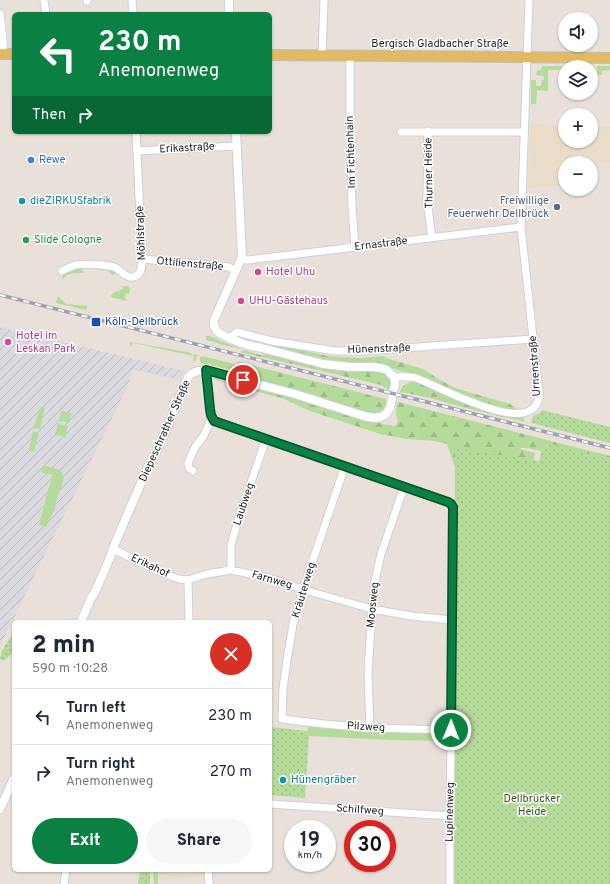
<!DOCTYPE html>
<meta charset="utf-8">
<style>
body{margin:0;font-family:Overpass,sans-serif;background:#f6f6f7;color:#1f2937;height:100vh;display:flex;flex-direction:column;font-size:15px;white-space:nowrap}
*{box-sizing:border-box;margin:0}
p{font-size:13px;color:#747a83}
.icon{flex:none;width:22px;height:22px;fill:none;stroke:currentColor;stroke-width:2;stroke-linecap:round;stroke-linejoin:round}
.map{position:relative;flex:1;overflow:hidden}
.sheet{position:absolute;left:12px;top:620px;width:260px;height:252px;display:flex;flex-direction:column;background:#fff;border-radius:6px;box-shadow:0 1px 3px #0004}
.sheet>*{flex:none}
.banner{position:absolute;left:12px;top:12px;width:260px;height:122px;border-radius:6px;box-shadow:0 1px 3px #0004;background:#0b8043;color:#fff;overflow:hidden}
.buttons{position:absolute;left:558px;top:12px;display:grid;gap:8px}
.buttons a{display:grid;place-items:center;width:40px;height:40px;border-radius:50%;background:#fff;box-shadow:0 1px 3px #0004;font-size:20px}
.speed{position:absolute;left:284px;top:820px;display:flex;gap:8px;font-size:20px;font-weight:700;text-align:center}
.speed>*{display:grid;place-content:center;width:52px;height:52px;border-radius:50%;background:#fff;box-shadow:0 1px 3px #0004;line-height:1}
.speed small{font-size:10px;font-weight:400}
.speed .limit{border:6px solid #d22;background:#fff;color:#111}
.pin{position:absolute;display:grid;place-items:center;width:34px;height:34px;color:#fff;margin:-17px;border:2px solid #fff;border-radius:50%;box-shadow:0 1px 4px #0007}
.me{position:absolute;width:44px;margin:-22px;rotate:1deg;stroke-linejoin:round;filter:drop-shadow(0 0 3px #0008)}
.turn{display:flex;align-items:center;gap:14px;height:84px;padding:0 20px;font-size:18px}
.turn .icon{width:52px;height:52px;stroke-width:2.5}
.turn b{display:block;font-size:28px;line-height:34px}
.then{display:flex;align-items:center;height:38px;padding:0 20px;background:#0003;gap:8px;font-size:15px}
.round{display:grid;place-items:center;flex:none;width:42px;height:42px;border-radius:21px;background:#f6f6f7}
.headline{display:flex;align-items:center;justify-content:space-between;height:68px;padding:0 20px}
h1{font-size:24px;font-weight:800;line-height:30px}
.action{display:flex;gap:8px;margin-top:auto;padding:8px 20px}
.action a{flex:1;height:46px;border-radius:24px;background:#0b8043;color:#fff;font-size:16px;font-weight:800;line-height:46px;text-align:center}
.action a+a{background:#f6f6f7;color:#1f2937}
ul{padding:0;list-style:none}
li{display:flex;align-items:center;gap:12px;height:56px;padding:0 20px;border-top:1px solid #e0e1e3}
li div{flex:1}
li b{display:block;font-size:15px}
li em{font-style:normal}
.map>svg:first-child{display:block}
</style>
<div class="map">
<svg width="610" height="884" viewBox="0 0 610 884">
<defs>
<pattern id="industrial-furrows" width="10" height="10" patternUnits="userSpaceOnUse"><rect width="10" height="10" fill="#dbdae1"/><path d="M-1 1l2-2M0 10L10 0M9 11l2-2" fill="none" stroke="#bcbbc1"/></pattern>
<pattern id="forest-firs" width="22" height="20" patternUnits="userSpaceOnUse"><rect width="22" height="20" fill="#b5db9a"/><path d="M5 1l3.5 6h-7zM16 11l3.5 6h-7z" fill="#9cbc85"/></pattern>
<pattern id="park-dots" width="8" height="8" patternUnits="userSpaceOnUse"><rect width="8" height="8" fill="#b5db9a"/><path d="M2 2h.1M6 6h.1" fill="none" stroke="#9cbc85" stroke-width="1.8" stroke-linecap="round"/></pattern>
</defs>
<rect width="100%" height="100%" fill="#e8e0d9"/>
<path fill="url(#industrial-furrows)" d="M0 327 184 371 180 380 132 369 129 383 0 646Z"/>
<path fill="#e9dcc9" d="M530 124 565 125V141H591V126L610 127V162H598L591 179V163H565V185L528 188Z
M158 870H203L204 876 158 880Z"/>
<path fill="#b5db9a" d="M542 66H592V75H591V67H565V70H548V91L537 90 536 104H531V80H536V86H541L542 80H544V76L536 75 537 71 541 70Z
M597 66H610V70L602 71V75H598L597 74Z
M83 267 109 269 117 273 112 275 107 270 81 268 84 273C75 273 67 272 62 280L63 275 76 269Z
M122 286H128L130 288 129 294 126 293 125 299 127 300V301L111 297V295L117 291 119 292 123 288Z
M58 296 66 304 87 306 86 310 56 303Z
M206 336H210L221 341 239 348 240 349 219 344 218 343 206 340Z
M130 342 187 352 194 355 197 354 196 360 194 361H193L194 356 133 343 131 347 130 346Z
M202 356 234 364 240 372H238L211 365V364L208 363V365L202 363 200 361V357Z
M40 407 45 408 40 429 34 428Z
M61 411 71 413 69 423 62 421V422L59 421Z
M58 423 61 424V425L68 426 65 438 59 435 58 436 55 435Z
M33 431 39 433 34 452 29 450Z
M43 465 60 470 62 473 63 479 62 485 56 501 55 509 46 527 39 525 52 475 41 472Z
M309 725 440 733 444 737V741L391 740 309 736 307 731Z
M153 870H158V884H154Z"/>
<path fill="url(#forest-firs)" d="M273 345 296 349 328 356 362 358 383 356 389 359 423 369 440 380 455 388 510 404 517 409 515 411 489 406 465 398 412 373 400 371 384 365 379 363 345 364 321 361 283 350Z
M244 350 260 355 264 354 271 355C299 362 327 371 356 372 364 372 378 370 384 373 391 377 391 383 389 390L381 385 240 352Z
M238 362 386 399C386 406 384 412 377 413 367 415 327 399 315 395 294 389 273 384 252 378L250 376 244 373Z
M214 377H216L302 398 368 421 395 426 398 422C396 416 395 408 398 402L610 456V464L526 448H521L520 449 535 453 497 633 458 499 456 493V470L447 444 435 441 407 439 380 434 310 411 284 399 213 379Z
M413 382H419L469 405 487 411 524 418V421L531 423 494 415 462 407 426 397 400 392C402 385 406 383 413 382Z"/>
<path fill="url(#park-dots)" d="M542 410 610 427V443L531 423 533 416 540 413Z
M544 442 610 460V884H453L455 448 539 461Z
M14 631V652L4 661 0 659 2 651Z
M270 727 307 731 309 736 305 798 270 795Z
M140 870H150V884H138Z"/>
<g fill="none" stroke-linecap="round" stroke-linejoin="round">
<g stroke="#ccd0db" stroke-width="9">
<path id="minor" d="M44 0 46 14
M87 0V1
M132 0 133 14
M0 14 3 40V54
M322 56 324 0
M350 56V121L352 208 355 247
M428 131 427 199 432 238
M401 132H524
M137 151 236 146
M142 259 220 266 229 267 236 271
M241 259 248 260 521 227
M62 271C66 269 71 266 76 265 83 263 107 265 114 267 121 270 128 281 136 276 142 273 142 265 142 259L136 132
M231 339 233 335 237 332 272 341 316 348 336 351H362L533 339
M206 371 211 415 214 421 217 422C294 448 371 475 448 502L451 504 453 507 451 730 370 728 324 724 282 719 283 689 287 660 293 624 303 589 345 466
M394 377C401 377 409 376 416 378 435 384 539 444 539 393L521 227 529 0
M193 471 189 468 188 463 195 447 203 437 212 418
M113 549 165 574 179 579 188 580 207 574 231 570 269 578 315 593 372 609 411 616 452 620
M231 570V545L240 514 266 439
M188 580 189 622
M370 728 368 672 372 609 375 581 381 554 404 487
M270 804 450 816
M208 870 209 884
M64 884 66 870
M450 884V816L451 740"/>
</g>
<g stroke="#ccd0db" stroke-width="10">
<path id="tertiary" d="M229 0V14
M81 622 91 598 95 592 109 560 116 541 150 462 156 453 188 377C193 371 199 370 206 371L295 394 364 416 374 418 381 417 386 414 390 408 395 384 394 377 387 370 381 368 373 367H351L323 364 262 348 247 345 231 339 219 333 217 331 214 326V320L242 257 236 132
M0 809 14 778"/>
</g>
<g stroke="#bebebe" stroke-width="12">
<path id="primary" d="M0 54H14
M270 55 610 58"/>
</g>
<use href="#minor" stroke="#fff" stroke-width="7"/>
<use href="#tertiary" stroke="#fff" stroke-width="8"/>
<use href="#primary" stroke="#e3ba64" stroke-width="10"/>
<g stroke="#9da1b0" stroke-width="3.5">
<path id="rail" d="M0 295 610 448"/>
</g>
<use href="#rail" stroke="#fff" stroke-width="2" stroke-dasharray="6" stroke-linecap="butt"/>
</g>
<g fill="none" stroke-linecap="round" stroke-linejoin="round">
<g stroke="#07532c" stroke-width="10">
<path id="route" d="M243 380 206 370 210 409 211 415 214 421 448 502 451 504 453 507 451 730"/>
</g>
<use href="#route" stroke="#0b8043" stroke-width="7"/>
</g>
<circle fill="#3f7fe0" stroke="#fff" stroke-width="1.5" cx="31" cy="160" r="4"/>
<g fill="#0f9aa8" stroke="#fff" stroke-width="1.5">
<circle cx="22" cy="201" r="4"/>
<circle cx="283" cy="780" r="4"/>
</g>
<circle fill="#5c6f8a" stroke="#fff" stroke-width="1.5" cx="557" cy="207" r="4"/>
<circle fill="#2e9e5b" stroke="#fff" stroke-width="1.5" cx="26" cy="240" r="4"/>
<g fill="#d1479c" stroke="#fff" stroke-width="1.5">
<circle cx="258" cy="272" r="4"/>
<circle cx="241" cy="301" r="4"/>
<circle cx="8" cy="342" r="4"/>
</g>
<rect fill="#1a4fb4" stroke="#fff" stroke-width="1.5" x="91" y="317" width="10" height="10" rx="2"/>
<g text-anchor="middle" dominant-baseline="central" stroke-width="3" stroke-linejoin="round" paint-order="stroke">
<g font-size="11" fill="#272727" stroke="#fff">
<text x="440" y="44">Bergisch Gladbacher Straße</text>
<text transform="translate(187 148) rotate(-3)">Erikastraße</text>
<text transform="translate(351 152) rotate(-92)">Im Fichtenhain</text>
<text transform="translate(429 173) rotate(-91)">Thurner Heide</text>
<text transform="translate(141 233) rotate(-92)">Möhlstraße</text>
<text transform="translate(381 244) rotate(-7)">Ernastraße</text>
<text transform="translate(190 264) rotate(5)">Ottilienstraße</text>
<text transform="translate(379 349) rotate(-2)">Hünenstraße</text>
<text transform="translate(535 366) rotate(-94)">Urnenstraße</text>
<text transform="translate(165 431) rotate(-66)">Diepeschrather Straße</text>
<text transform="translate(244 504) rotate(-71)">Laubweg</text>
<text transform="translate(150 566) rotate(25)">Erikahof</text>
<text transform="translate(272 580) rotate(16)">Farnweg</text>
<text transform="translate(304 590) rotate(-73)">Kräuterweg</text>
<text transform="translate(373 605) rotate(-84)">Moosweg</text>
<text transform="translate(366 727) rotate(3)">Pilzweg</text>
<text transform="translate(360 810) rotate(4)">Schilfweg</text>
<text transform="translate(450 812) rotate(-89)">Lupinenweg</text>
</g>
<g font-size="11" fill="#366cbe" stroke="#fff" text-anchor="start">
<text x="39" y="160">Rewe</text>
</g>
<g font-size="11" fill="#0d838f" stroke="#fff" text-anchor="start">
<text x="30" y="201">dieZIRKUSfabrik</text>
<text x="291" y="780">Hünengräber</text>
</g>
<g font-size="11" fill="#4e5e75" stroke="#fff" text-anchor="end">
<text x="549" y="201">Freiwillige<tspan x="549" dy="13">Feuerwehr Dellbrück</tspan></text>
</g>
<g font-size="11" fill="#27864d" stroke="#fff" text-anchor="start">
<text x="34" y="240">Slide Cologne</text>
</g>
<g font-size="11" fill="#b23c85" stroke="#fff" text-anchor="start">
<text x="266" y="272">Hotel Uhu</text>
<text x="249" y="301">UHU-Gästehaus</text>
<text x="16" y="336">Hotel im<tspan x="16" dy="13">Leskan Park</tspan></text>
</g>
<g font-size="11" fill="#164399" stroke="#fff" text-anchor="start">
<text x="105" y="322">Köln-Dellbrück</text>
</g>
<g font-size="11" fill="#315c1f" stroke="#fff">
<text x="532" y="799">Dellbrücker<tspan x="532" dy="13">Heide</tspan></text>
</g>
</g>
</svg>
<div class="buttons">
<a><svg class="icon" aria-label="sound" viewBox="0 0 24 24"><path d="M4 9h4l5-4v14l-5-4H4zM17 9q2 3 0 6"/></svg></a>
<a><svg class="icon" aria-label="layers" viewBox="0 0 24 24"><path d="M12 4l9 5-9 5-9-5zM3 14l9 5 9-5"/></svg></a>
<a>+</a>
<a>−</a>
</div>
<div class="speed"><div>19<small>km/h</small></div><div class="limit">30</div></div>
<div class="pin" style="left:243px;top:380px;background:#d93025"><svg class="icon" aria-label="arrive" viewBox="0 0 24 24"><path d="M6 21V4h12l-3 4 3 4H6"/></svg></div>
<svg class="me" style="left:451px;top:730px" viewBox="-20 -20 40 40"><circle r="17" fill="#0b8043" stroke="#fff" stroke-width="3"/><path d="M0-11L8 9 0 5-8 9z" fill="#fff"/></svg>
<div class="banner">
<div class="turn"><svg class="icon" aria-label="left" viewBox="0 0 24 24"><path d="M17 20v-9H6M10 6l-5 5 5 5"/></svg><div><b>230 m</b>Anemonenweg</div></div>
<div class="then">Then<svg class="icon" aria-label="right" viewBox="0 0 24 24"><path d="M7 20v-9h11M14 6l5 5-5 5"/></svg></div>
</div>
<section class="sheet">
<div class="headline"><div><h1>2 min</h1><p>590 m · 10:28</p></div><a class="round" style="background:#d93025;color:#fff"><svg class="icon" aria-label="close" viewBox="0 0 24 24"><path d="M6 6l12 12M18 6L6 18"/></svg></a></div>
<ul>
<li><svg class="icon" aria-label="left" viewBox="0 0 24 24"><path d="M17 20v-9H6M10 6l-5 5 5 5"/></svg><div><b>Turn left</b><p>Anemonenweg</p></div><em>230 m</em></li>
<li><svg class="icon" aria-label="right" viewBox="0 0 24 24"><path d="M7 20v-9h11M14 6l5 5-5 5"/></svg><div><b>Turn right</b><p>Anemonenweg</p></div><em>270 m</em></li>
</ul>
<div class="action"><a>Exit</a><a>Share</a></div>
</section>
</div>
